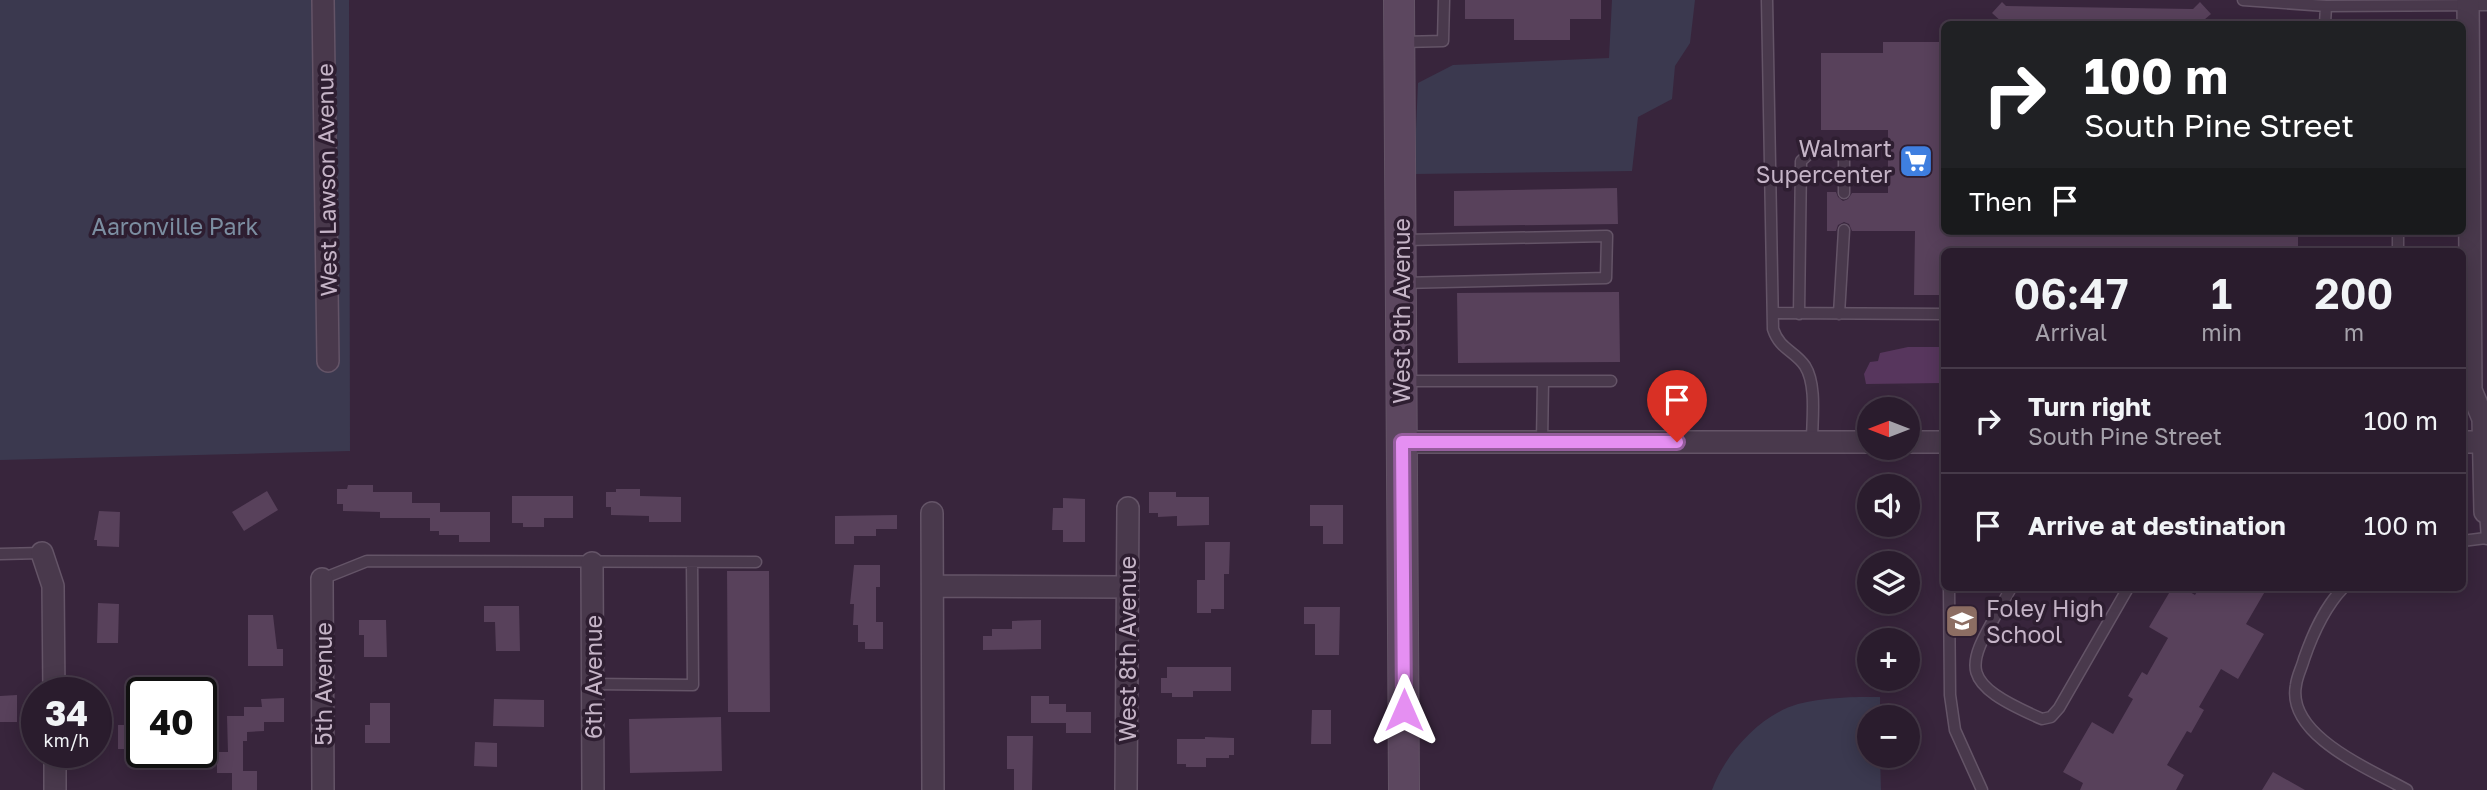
<!DOCTYPE html>
<meta charset="utf-8">
<style>
body{margin:0;font-family:"Golos Text",sans-serif;background:#322535;color:#f1f3f6;height:100vh;display:flex;flex-direction:column;font-size:26px;white-space:nowrap}
*{box-sizing:border-box;margin:0}
p{font-size:23px;color:#a5a1aa}
.icon{flex:none;width:38px;height:38px;fill:none;stroke:currentColor;stroke-width:2;stroke-linecap:round;stroke-linejoin:round}
.map{position:relative;flex:1;overflow:hidden}
.sheet{position:absolute;left:1941px;top:248px;width:525px;height:343px;display:flex;flex-direction:column;background:#2a1c2d;border-radius:10px;box-shadow:0 4px 18px #0003,0 0 0 2px #463a49}
.sheet>*{flex:none}
.hud{position:absolute;left:1941px;top:21px;width:525px;height:214px;border-radius:10px;box-shadow:0 4px 18px #0003,0 0 0 2px #463a49;background:#202124;color:#fff;overflow:hidden}
.needle{width:46px;rotate:270deg}
.tools{position:absolute;left:1857px;top:397px;display:grid;gap:14px}
.tools a{display:grid;place-items:center;width:63px;height:63px;border-radius:50%;background:#2a1c2d;box-shadow:0 4px 18px #0003,0 0 0 2px #463a49;font-size:35px}
.speed{position:absolute;left:21px;top:677px;display:flex;gap:14px;font-size:35px;font-weight:700;text-align:center}
.speed>*{display:grid;place-content:center;width:91px;height:91px;border-radius:50%;background:#2a1c2d;box-shadow:0 4px 18px #0003,0 0 0 2px #463a49;line-height:1}
.speed small{font-size:18px;font-weight:400}
.speed .limit{border:4px solid #111;border-radius:10px;background:#fff;color:#111}
.pin{position:absolute;display:grid;place-items:center;width:60px;height:60px;color:#fff;margin:-72px -30px;border-radius:50% 50% 50% 0;rotate:-45deg;box-shadow:0 0 7px #0007}
.pin .icon{rotate:45deg}
.me{position:absolute;width:77px;margin:-38px;rotate:0deg;stroke-linejoin:round;filter:drop-shadow(0 0 5px #0008)}
.turn{display:flex;align-items:center;gap:24px;height:147px;padding:0 28px;font-size:32px}
.turn .icon{width:91px;height:91px;stroke-width:2.5}
.turn b{display:block;font-size:49px;line-height:60px}
.then{display:flex;align-items:center;height:66px;padding:0 28px;background:#0003;gap:14px;font-size:26px}
.eta{display:flex;justify-content:space-evenly;align-items:center;height:119px;text-align:center}
.eta b{font-size:42px;font-weight:600;line-height:49px}
ul{padding:0;list-style:none}
li{display:flex;align-items:center;gap:21px;height:105px;padding:0 28px;border-top:2px solid #463a49}
li div{flex:1}
li b{display:block;font-size:26px}
li em{font-style:normal}
.map>svg:first-child{display:block}
</style>
<div class="map">
<svg width="2487" height="790" viewBox="0 0 2487 790">
<rect width="100%" height="100%" fill="#38253c"/>
<path fill="#3b394f" d="M0 0H349L350 451 0 460Z
M1612 0H1695L1690 43 1675 66 1672 99 1638 117 1632 171 1414 174 1418 83 1453 65 1609 58Z
M1880 697V717L1869 718V756H1880L1881 790H1712C1725 754 1760 715 1798 704 1825 697 1853 697 1880 697Z"/>
<path fill="#57365d" d="M1908 347H1944V383L1866 384 1864 374 1870 362 1878 361 1880 353Z"/>
<path fill="#58415b" d="M1465 0H1601V19H1570V40H1514V19H1465Z
M2002 2 2006 6 2193 9 2200 2 2211 14 2204 20V24H2004L1992 13Z
M1883 42H1944V231H2298V252H1944V295H1914L1915 231H1852L1849 224 1844 222 1838 225 1836 231H1827V192H1836L1838 197 1843 201 1848 199 1852 193H1888V130H1821V53H1883Z
M1617 188 1618 224 1454 226V191Z
M1619 292 1620 362 1458 363 1457 293Z
M348 485H373V492H412V503H440V512H490V542H459V535H439V531H430V518H380V512L343 511V504H337V489H347Z
M616 489H640V496L681 497V522H649V516L611 515V507H606V492H616Z
M267 491 278 510 244 531 232 512Z
M1149 492H1176V497H1209V525L1177 526V516L1158 517V513H1149Z
M512 496H573V518H544V527H523V523H512Z
M1063 498 1085 499V542H1063V530H1052L1053 508H1063Z
M1310 505H1343V544H1323V526H1310Z
M99 511 120 512 119 547 97 546V540H94Z
M897 515V529H876V536H854V544H835V516Z
M1205 542H1230L1229 574H1224V609H1211V613H1197V580H1205Z
M854 565H880V587H876V622H883V649H865V642H858V625H853L854 604H850Z
M727 571H769L770 712H728Z
M2172 588H2183L2195 595 2199 588H2267L2246 624 2264 634 2238 679 2221 669 2199 707 2204 710 2191 733 2187 731 2167 765 2184 775 2176 790H2080L2083 783 2063 772 2092 722 2113 734 2133 699 2128 696 2142 672 2147 675 2168 638 2149 627Z
M98 603 119 604 118 643H97Z
M484 606H519L520 651H496L495 622H484Z
M1304 607H1340L1339 655H1315V624H1304Z
M248 615H273L277 649H283V666H248Z
M359 620H386L387 657H364V635H359Z
M1041 620V649L983 650V636H992V629H1012V621Z
M1167 667H1231V691H1193V697H1172V693H1161V678H1167Z
M17 695V722H0V696Z
M1031 696H1049V704H1066V712H1091V733H1066V723H1031Z
M284 698V722H264V731L247 732V741H243V771H257V790H232V773H217V752H228L227 716H244V707H262L261 699Z
M494 699 544 700V727L493 726Z
M370 703H390V743H365V725H370Z
M1312 710H1331V744H1311Z
M721 717 722 771 630 773 629 719Z
M118 725H136L135 749H118Z
M1007 736H1033L1032 790H1014V769H1007Z
M1205 737 1234 738V755H1229V758H1206V767H1186V764H1177V739H1205Z
M475 742 497 743V767L474 766Z
M2273 772 2305 790H2262Z"/>
<g fill="none" stroke-linecap="round" stroke-linejoin="round">
<g stroke="#645467" stroke-width="13">
<path id="lane" d="M1767 0 1773 329C1780 350 1794 350 1805 366 1817 385 1812 420 1812 442
M2243 0 2326 6 2487 5
M2325 24 2326 6
M1402 42 1443 41 1444 0
M2398 231V252
M1402 283 1606 278 1607 236 1404 240
M1773 313 1944 314
M1799 314 1801 161 1812 151 1836 148 1844 155V193
M1839 314 1844 230
M1404 381H1543L1542 442
M1543 381H1611
M2485 512 2487 539
M2462 541 2486 538
M0 554 42 553
M322 579 367 561 756 562
M1949 588 1950 695 1955 730 1982 790
M2011 588C1969 665 1948 678 2042 719L2051 717 2059 708 2128 588
M2343 588C2324 608 2313 633 2304 659 2302 667 2297 676 2296 685 2286 736 2372 770 2407 790
M593 684 693 685 692 562"/>
</g>
<g stroke="#645467" stroke-width="24">
<path id="street" d="M323 0 328 361
M2468 0 2471 390 2483 419 2485 512
M1402 442H1869
M1908 442H1944
M2462 442H2487
M932 513 933 790
M42 553 53 586 54 693
M592 563 593 790
M322 579 323 790
M933 586 1127 587
M55 752V790
M1126 790 1128 508"/>
</g>
<g stroke="#645467" stroke-width="32">
<path id="secondary" d="M1399 0 1404 790"/>
</g>
<use href="#lane" stroke="#49394c" stroke-width="10"/>
<use href="#street" stroke="#49394c" stroke-width="21"/>
<use href="#secondary" stroke="#5c475f" stroke-width="30"/>
</g>
<g fill="none" stroke-linecap="round" stroke-linejoin="round">
<g stroke="#955d9d" stroke-width="18">
<path id="route" d="M1404 710 1402 442H1677"/>
</g>
<use href="#route" stroke="#e58ff2" stroke-width="12"/>
</g>
<defs>
<g id="supermarket-square" transform="scale(1.75)"><rect x="-9" y="-9" width="18" height="18" rx="4" fill="#3f7fe0" stroke="#2e1e31"/><path d="M-6-5.5h2.5l.6 2H6L4.5 2H-2.5L-4.4-4H-6ZM-1.5 3.2a1.3 1.3 0 1 0 .1 0ZM3 3.2a1.3 1.3 0 1 0 .1 0Z" fill="#fff"/></g>
<g id="school-square" transform="scale(1.75)"><rect x="-9" y="-9" width="18" height="18" rx="4" fill="#8d6e63" stroke="#2e1e31"/><path d="M0-5L7-2L0 1L-7-2ZM-4 1L0 2.5L4 1V4Q0 6-4 4Z" fill="#fff"/></g>
</defs>
<g fill-rule="evenodd">
<use href="#supermarket-square" x="1916" y="161"/>
<use href="#school-square" x="1962" y="621"/>
</g>
<g text-anchor="middle" dominant-baseline="central" stroke-width="7" stroke-linejoin="round" paint-order="stroke">
<g font-size="23" fill="#c5b4c7" stroke="#2e1e31" text-anchor="end">
<text x="1892" y="148">Walmart<tspan x="1892" dy="26">Supercenter</tspan></text>
<text x="1986" y="608" text-anchor="start">Foley High<tspan x="1986" dy="26">School</tspan></text>
</g>
<g font-size="23" fill="#c5b4c7" stroke="#2e1e31">
<text transform="translate(326 180) rotate(-91)">West Lawson Avenue</text>
<text transform="translate(1401 311) rotate(-90)">West 9th Avenue</text>
<text transform="translate(1127 649) rotate(-90)">West 8th Avenue</text>
<text transform="translate(593 677) rotate(-90)">6th Avenue</text>
<text transform="translate(323 684) rotate(-90)">5th Avenue</text>
</g>
<g font-size="23" fill="#7c8ea1" stroke="#2e1e31">
<text x="175" y="226">Aaronville Park</text>
</g>
</g>
</svg>
<div class="tools">
<a><svg class="needle" viewBox="-14 -14 28 28"><path d="M0-13l5 13h-10z" fill="#e53935"/><path d="M0 13l5-13h-10z" fill="#a5a1aa"/></svg></a>
<a><svg class="icon" aria-label="sound" viewBox="0 0 24 24"><path d="M4 9h4l5-4v14l-5-4H4zM17 9q2 3 0 6"/></svg></a>
<a><svg class="icon" aria-label="layers" viewBox="0 0 24 24"><path d="M12 4l9 5-9 5-9-5zM3 14l9 5 9-5"/></svg></a>
<a>+</a>
<a>−</a>
</div>
<div class="speed"><div>34<small>km/h</small></div><div class="limit">40</div></div>
<div class="pin" style="left:1677px;top:442px;background:#d93025"><svg class="icon" aria-label="arrive" viewBox="0 0 24 24"><path d="M6 21V4h12l-3 4 3 4H6"/></svg></div>
<svg class="me" style="left:1404px;top:710px" viewBox="-20 -20 40 40"><path d="M0-17L14 15 0 8-14 15z" fill="#e58ff2" stroke="#fff" stroke-width="4"/></svg>
<div class="hud">
<div class="turn"><svg class="icon" aria-label="right" viewBox="0 0 24 24"><path d="M7 20v-9h11M14 6l5 5-5 5"/></svg><div><b>100 m</b>South Pine Street</div></div>
<div class="then">Then<svg class="icon" aria-label="arrive" viewBox="0 0 24 24"><path d="M6 21V4h12l-3 4 3 4H6"/></svg></div>
</div>
<section class="sheet">
<div class="eta">
<div><b>06:47</b><p>Arrival</p></div>
<div><b>1</b><p>min</p></div>
<div><b>200</b><p>m</p></div>
</div>
<ul>
<li><svg class="icon" aria-label="right" viewBox="0 0 24 24"><path d="M7 20v-9h11M14 6l5 5-5 5"/></svg><div><b>Turn right</b><p>South Pine Street</p></div><em>100 m</em></li>
<li><svg class="icon" aria-label="arrive" viewBox="0 0 24 24"><path d="M6 21V4h12l-3 4 3 4H6"/></svg><div><b>Arrive at destination</b></div><em>100 m</em></li>
</ul>
</section>
</div>
